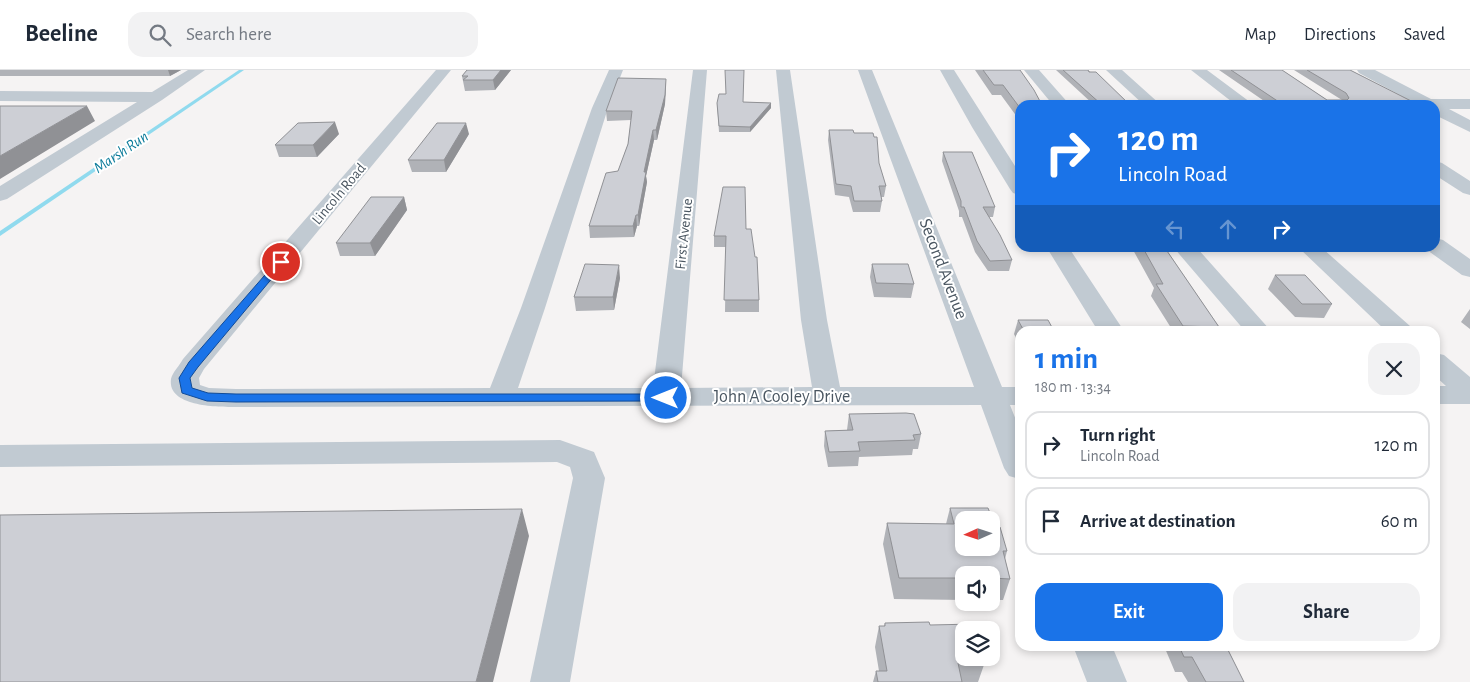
<!DOCTYPE html>
<meta charset="utf-8">
<style>
body{margin:0;font-family:"Alegreya Sans",sans-serif;background:#f2f2f3;color:#1f2937;height:100vh;display:flex;flex-direction:column;font-size:19px;white-space:nowrap}
*{box-sizing:border-box;margin:0}
p{font-size:16px;color:#747a83}
.icon{flex:none;width:28px;height:28px;fill:none;stroke:currentColor;stroke-width:2;stroke-linecap:round;stroke-linejoin:round}
.map{position:relative;flex:1;overflow:hidden}
.details{position:absolute;left:1015px;top:256px;width:425px;height:325px;display:flex;flex-direction:column;background:#fff;border-radius:15px;box-shadow:0 2px 8px #0003}
.details>*{flex:none}
.hud{position:absolute;left:1015px;top:30px;width:425px;height:152px;border-radius:15px;box-shadow:0 2px 8px #0003;background:#1a73e8;color:#fff;overflow:hidden}
.needle{width:32px;rotate:267deg}
.buttons{position:absolute;left:955px;top:441px;display:grid;gap:10px}
.buttons a{display:grid;place-items:center;width:45px;height:45px;border-radius:10px;background:#fff;box-shadow:0 2px 8px #0003;font-size:25px}
.pin{position:absolute;display:grid;place-items:center;width:42px;height:42px;color:#fff;margin:-21px;border:2px solid #fff;border-radius:50%;box-shadow:0 1px 5px #0007}
.me{position:absolute;width:55px;margin:-28px;rotate:270deg;stroke-linejoin:round;filter:drop-shadow(0 0 4px #0008)}
.turn{display:flex;align-items:center;gap:18px;height:105px;padding:0 20px;font-size:22px}
.turn .icon{width:65px;height:65px;stroke-width:2.5}
.turn b{display:block;font-size:35px;line-height:42px}
.lanes{display:flex;align-items:center;height:48px;padding:0 20px;background:#0003;justify-content:center;gap:25px;direction:ltr}
.lanes .off{opacity:.35}
.round{display:grid;place-items:center;flex:none;width:52px;height:52px;border-radius:15px;background:#f2f2f3}
.headline{display:flex;align-items:center;justify-content:space-between;height:85px;padding:0 20px}
h1{font-size:30px;font-weight:700;line-height:38px;color:#1a73e8}
.primary-button{display:flex;gap:10px;margin-top:auto;padding:10px 20px}
.primary-button a{flex:1;height:58px;border-radius:15px;background:#1a73e8;color:#fff;font-size:20px;font-weight:700;line-height:58px;text-align:center}
.primary-button a+a{background:#f2f2f3;color:#1f2937}
ul{padding:0;list-style:none}
li{display:flex;align-items:center;gap:15px;height:68px;margin:0 10px 8px;padding:0 10px;border:2px solid #e0e1e3;border-radius:15px}
li div{flex:1}
li b{display:block;font-size:19px}
li em{font-style:normal}
header{display:flex;align-items:center;gap:30px;box-sizing:border-box;height:70px;padding:0 25px;background:#fff;border-bottom:1px solid #e0e1e3}
header strong{font-size:24px}
nav{display:flex;gap:28px;margin-inline-start:auto;font-size:18px}
.search{width:350px;height:45px;background:#f2f2f3;display:flex;align-items:center;gap:12px;box-sizing:border-box;padding:0 18px;border-radius:15px;color:#747a83;font-size:19px}
.map>svg:first-child{display:block}
</style>
<header>
<strong>Beeline</strong>
<div class="search"><svg class="icon" aria-label="search" viewBox="0 0 24 24"><circle cx="10" cy="10" r="6"/><path d="M15 15l6 6"/></svg>Search here</div>
<nav><a>Map</a><a>Directions</a><a>Saved</a></nav>
</header>
<div class="map">
<svg width="1470" height="612" viewBox="0 0 1470 612">
<rect width="100%" height="100%" fill="#f5f3f3"/>
<g fill="none" stroke-linecap="round" stroke-linejoin="round">
<path fill="#90daee" fill-rule="evenodd" d="M239 0H244L0 166V161Z"/>
<path fill="#c1cad2" fill-rule="evenodd" d="M188 0H205L162 30 7 129 0 131V116L137 32 0 31V21L152 22Z
M436 0H451L204 299 199 308 200 315 209 318 236 319 490 318 521 238 592 38 609 0H623L608 38 545 238 518 318H653L693 0H707L681 318 812 317 801 250 776 0H790L827 250 840 317H974L858 0H872L1002 317H1020V335H1010L1020 360V409L1009 406 1004 398 981 335 236 337C218 337 167 337 171 309 172 303 180 295 183 289Z
M940 0H954L1020 104V125L1013 123 1010 119 972 57Z
M1024 0H1039L1070 35H1053Z
M1106 0H1122L1161 35H1144Z
M1191 0H1207L1254 35H1236Z
M1357 0H1375L1431 29H1470V39H1449L1470 50V62L1435 45V35H1418L1359 3Z
M1435 91 1442 93 1470 111V125L1463 123 1435 105Z
M1435 168 1443 170 1470 189V207L1462 205 1427 180 1426 178H1435Z
M1047 178H1069L1124 261H1098Z
M1174 178H1197L1271 261H1245Z
M1299 178H1322L1410 256 1414 261H1386Z
M1435 283 1444 285 1470 307V334H1435V316H1446L1435 306Z
M560 370 594 382 605 408 570 612H530L573 408 570 397 557 392 0 397V375Z
M1073 576H1112L1127 612H1087Z"/>
</g>
<path fill="#b0b2b7" d="M0 0H181L170 6H0Z
M467 0H511L495 20 465 21 462 6Z
M975 0H1020V51L1001 25H992Z
M1056 0H1088L1130 35H1094Z
M1219 0H1282L1327 30H1342L1294 0H1350L1417 34 1416 35H1270Z
M666 17 665 34 657 70H654L646 106 647 112 639 156H637L634 167 590 168 589 156 618 101 628 74 631 50 607 51 606 41Z
M743 32 771 33V38L750 62H719L717 33Z
M829 60 854 63 886 116 884 127H881L882 131 880 142H853L849 127 835 125 828 70Z
M339 64 317 87H279L275 75Z
M469 64 446 102H412L408 90Z
M943 82 995 137 993 147H989L1012 190 1009 201H988L975 182 962 147H959V141L942 91Z
M404 127 407 140 375 186H340L336 173Z
M746 159 759 230V242H725L726 177H714V166Z
M1132 178H1165L1219 257 1217 261H1173L1151 226 1154 218Z
M872 194 914 214 911 228 874 227 870 207Z
M1275 205 1332 234 1324 248 1295 247 1268 219Z
M620 208 614 240 576 241 574 227Z
M1470 239V259L1461 252Z
M1018 250 1054 261H1020V276L1014 264Z
M849 344 921 364 918 379H913L912 385 859 387 858 396 828 397 824 376 825 361 847 360Z
M950 438 996 458 1007 481 1005 489 1010 509 1003 530H991V505H964V530L894 529 883 474 887 453 946 454Z
M885 553 930 555 985 592 978 612H873L876 601H879L875 577 879 556H884Z
M1164 576H1226L1244 612H1188L1182 602H1175Z"/>
<path fill="#909195" d="M168 0H181L170 6Z
M501 0H511L495 20 493 10Z
M666 9 665 34 657 70 656 60Z
M771 33V38L750 62V57Z
M87 36 95 51 0 109V86Z
M335 52 339 64 317 87 313 75Z
M466 53 469 64 446 102 444 90Z
M653 60 654 70 646 106 647 112 639 156 638 145 644 102Z
M404 127 407 140 375 186 370 173Z
M636 145 637 156 634 167 633 156Z
M619 195 620 208 614 240 613 227Z
M522 439 529 466 493 612H476Z"/>
<path fill="#cdcfd5" stroke="#909195" fill-rule="evenodd" d="M467 0H501L493 10H463L468 6H462Z
M725 0H744L743 32 771 33 750 57 719 56 717 33 719 24H726Z
M983 0H1020L1034 20 1042 35H1020V38L1003 15H994Z
M1063 0H1088L1089 2H1096L1130 35H1102Z
M1231 0H1282L1327 30H1347L1349 28 1346 23 1307 0H1350L1417 34 1401 35H1295L1290 32H1279Z
M618 8 666 9 665 25 656 60H653L644 102H646L638 145H636L633 156H589L606 103 618 101 628 74 632 41H606Z
M0 36H87L0 86Z
M335 52 313 75H275L298 53Z
M437 53H466L444 90H408Z
M829 60H853L854 63H873L874 67H877L879 93 886 116H879L882 131H854L851 116 836 114Z
M943 82H972L995 137H983L1000 165 1012 190 990 191 977 171 964 137H961V131Z
M723 117H745L746 159H751L755 187H757L759 230H724L726 166H714Z
M371 127H404L370 173H336Z
M1143 178H1165L1219 257 1183 256 1156 214H1163Z
M585 194 619 195 613 227H574Z
M872 194H908L914 214 876 213Z
M1275 205H1305L1332 234H1302Z
M1018 250H1048L1054 261H1024Z
M906 343 914 344 921 364 913 365 915 370 858 372 860 381 829 382 825 361 853 360 849 344Z
M950 438H988L996 458 1000 457 1007 481H1003L1010 509 991 508V505H964V508H899L887 453 954 454ZM964 450H991V478H964Z
M522 439 476 612H0V445Z
M929 552 930 555 975 554 976 560H964V588H984L985 592 958 593 962 612H878L876 601H887L879 556H885V553Z
M1179 576H1226L1244 612H1206L1192 587H1184Z"/>
<path fill="#1a73e8" stroke="#114b97" d="M281 189 286 192 284 194 198 297 190 308 192 318 208 323 236 324H666L672 328 666 331 236 332 207 331 182 323 179 308 189 292 278 190Z"/>
<g text-anchor="middle" dominant-baseline="central" stroke-width="4" stroke-linejoin="round" paint-order="stroke">
<g font-size="15" fill="#4a5661" stroke="#fff">
<text transform="translate(339 124) rotate(-50)">Lincoln Road</text>
<text transform="translate(684 164) rotate(-84)">First Avenue</text>
</g>
<g font-size="16" font-style="italic" fill="#0c7c9b" stroke="#fff">
<text transform="translate(121 82) rotate(-34)">Marsh Run</text>
</g>
<g font-size="18" fill="#4a5661" stroke="#fff">
<text transform="translate(943 199) rotate(69)">Second Avenue</text>
<text x="782" y="327">John A Cooley Drive</text>
</g>
</g>
</svg>
<div class="buttons">
<a><svg class="needle" viewBox="-14 -14 28 28"><path d="M0-13l5 13h-10z" fill="#e53935"/><path d="M0 13l5-13h-10z" fill="#747a83"/></svg></a>
<a><svg class="icon" aria-label="sound" viewBox="0 0 24 24"><path d="M4 9h4l5-4v14l-5-4H4zM17 9q2 3 0 6"/></svg></a>
<a><svg class="icon" aria-label="layers" viewBox="0 0 24 24"><path d="M12 4l9 5-9 5-9-5zM3 14l9 5 9-5"/></svg></a>
</div>
<div class="pin" style="left:281px;top:192px;background:#d93025"><svg class="icon" aria-label="arrive" viewBox="0 0 24 24"><path d="M6 21V4h12l-3 4 3 4H6"/></svg></div>
<svg class="me" style="left:666px;top:328px" viewBox="-20 -20 40 40"><circle r="17" fill="#1a73e8" stroke="#fff" stroke-width="3"/><path d="M0-11L8 9 0 5-8 9z" fill="#fff"/></svg>
<div class="hud">
<div class="turn"><svg class="icon" aria-label="right" viewBox="0 0 24 24"><path d="M7 20v-9h11M14 6l5 5-5 5"/></svg><div><b>120 m</b>Lincoln Road</div></div>
<div class="lanes"><svg class="icon off" aria-label="left" viewBox="0 0 24 24"><path d="M17 20v-9H6M10 6l-5 5 5 5"/></svg><svg class="icon off" aria-label="ahead" viewBox="0 0 24 24"><path d="M12 20V5M6 11l6-6 6 6"/></svg><svg class="icon" aria-label="right" viewBox="0 0 24 24"><path d="M7 20v-9h11M14 6l5 5-5 5"/></svg></div>
</div>
<section class="details">
<div class="headline"><div><h1>1 min</h1><p>180 m · 13:34</p></div><a class="round"><svg class="icon" aria-label="close" viewBox="0 0 24 24"><path d="M6 6l12 12M18 6L6 18"/></svg></a></div>
<ul>
<li><svg class="icon" aria-label="right" viewBox="0 0 24 24"><path d="M7 20v-9h11M14 6l5 5-5 5"/></svg><div><b>Turn right</b><p>Lincoln Road</p></div><em>120 m</em></li>
<li><svg class="icon" aria-label="arrive" viewBox="0 0 24 24"><path d="M6 21V4h12l-3 4 3 4H6"/></svg><div><b>Arrive at destination</b></div><em>60 m</em></li>
</ul>
<div class="primary-button"><a>Exit</a><a>Share</a></div>
</section>
</div>
